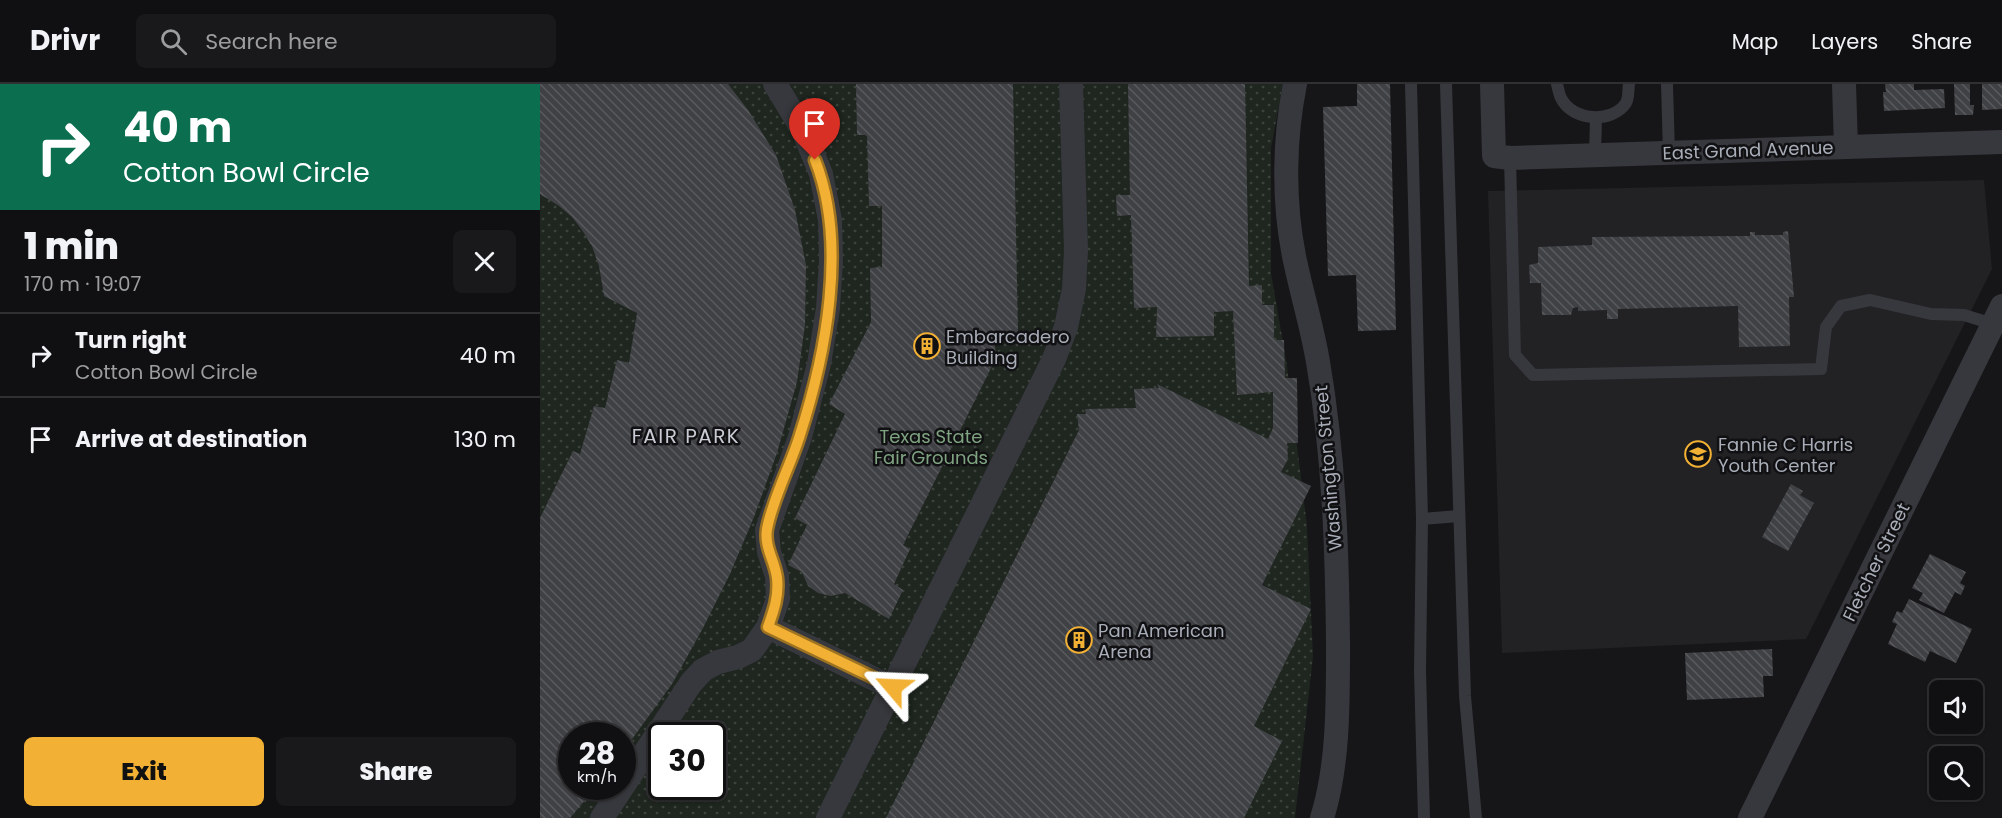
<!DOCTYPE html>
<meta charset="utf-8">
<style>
body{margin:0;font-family:Poppins,sans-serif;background:#19191b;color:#f1f3f6;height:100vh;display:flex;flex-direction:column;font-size:22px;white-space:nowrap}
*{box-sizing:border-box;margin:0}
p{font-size:20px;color:#9c9d9f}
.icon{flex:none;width:33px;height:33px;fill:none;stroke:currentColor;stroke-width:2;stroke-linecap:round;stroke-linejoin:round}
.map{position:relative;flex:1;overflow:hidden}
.details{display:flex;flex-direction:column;background:#101012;width:540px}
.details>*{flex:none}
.banner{background:#0b6e4f;color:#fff;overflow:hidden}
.tools{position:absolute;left:1389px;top:596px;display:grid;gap:12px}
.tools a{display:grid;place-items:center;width:54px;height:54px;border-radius:9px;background:#101012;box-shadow:0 2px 4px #0004,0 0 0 2px #303032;font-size:30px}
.speed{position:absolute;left:18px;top:638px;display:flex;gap:12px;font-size:30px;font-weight:700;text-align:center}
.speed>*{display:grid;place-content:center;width:78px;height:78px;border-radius:50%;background:#101012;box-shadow:0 2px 4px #0004,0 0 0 2px #303032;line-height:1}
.speed small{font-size:15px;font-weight:400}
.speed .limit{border:3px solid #111;border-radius:9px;background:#fff;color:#111}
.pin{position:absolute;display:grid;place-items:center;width:51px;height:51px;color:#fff;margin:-62px -26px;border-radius:50% 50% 50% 0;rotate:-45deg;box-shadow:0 0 6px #0007}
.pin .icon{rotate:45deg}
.me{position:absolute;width:66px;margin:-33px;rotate:296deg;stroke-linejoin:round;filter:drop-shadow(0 0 4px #0008)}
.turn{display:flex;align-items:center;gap:21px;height:126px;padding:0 24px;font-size:27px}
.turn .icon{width:78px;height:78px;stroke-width:2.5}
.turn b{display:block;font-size:42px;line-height:51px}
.round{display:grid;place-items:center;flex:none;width:63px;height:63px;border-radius:9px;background:#19191b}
.head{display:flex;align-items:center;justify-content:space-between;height:102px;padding:0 24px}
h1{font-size:36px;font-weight:800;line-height:45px}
.button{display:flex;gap:12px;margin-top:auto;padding:12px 24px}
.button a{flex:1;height:69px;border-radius:9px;background:#f2b134;color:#111;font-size:24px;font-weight:800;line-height:69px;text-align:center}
.button a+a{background:#19191b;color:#f1f3f6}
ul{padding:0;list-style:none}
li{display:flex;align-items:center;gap:18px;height:84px;padding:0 24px;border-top:2px solid #303032}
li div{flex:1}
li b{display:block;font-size:22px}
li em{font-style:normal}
header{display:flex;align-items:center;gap:36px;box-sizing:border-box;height:84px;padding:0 30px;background:#101012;border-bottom:2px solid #303032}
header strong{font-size:28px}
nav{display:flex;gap:33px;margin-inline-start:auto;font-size:21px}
.search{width:420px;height:54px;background:#19191b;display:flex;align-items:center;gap:15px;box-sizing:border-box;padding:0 21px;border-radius:9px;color:#9c9d9f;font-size:22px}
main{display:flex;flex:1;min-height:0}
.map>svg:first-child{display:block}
</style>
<header>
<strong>Drivr</strong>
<div class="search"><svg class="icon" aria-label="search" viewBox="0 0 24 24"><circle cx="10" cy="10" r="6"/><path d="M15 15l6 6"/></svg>Search here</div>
<nav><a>Map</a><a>Layers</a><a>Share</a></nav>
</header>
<main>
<section class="details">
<div class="banner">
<div class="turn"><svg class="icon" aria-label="right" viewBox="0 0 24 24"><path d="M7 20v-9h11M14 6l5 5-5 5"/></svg><div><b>40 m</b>Cotton Bowl Circle</div></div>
</div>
<div class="head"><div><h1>1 min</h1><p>170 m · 19:07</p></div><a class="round"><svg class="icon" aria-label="close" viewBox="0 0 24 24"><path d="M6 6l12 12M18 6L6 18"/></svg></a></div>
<ul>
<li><svg class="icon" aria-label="right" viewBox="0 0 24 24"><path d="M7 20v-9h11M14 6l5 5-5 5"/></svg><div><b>Turn right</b><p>Cotton Bowl Circle</p></div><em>40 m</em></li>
<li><svg class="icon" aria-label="arrive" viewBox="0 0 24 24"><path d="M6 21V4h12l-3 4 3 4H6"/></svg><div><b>Arrive at destination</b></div><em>130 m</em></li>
</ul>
<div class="button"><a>Exit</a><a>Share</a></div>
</section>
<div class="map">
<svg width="1462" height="734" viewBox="0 0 1462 734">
<defs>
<pattern id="park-dots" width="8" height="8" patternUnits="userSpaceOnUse" patternTransform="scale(1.5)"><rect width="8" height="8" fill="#1e261f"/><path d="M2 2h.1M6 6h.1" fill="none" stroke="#3c433d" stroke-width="1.8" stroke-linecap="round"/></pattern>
<pattern id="building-back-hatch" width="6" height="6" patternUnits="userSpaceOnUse" patternTransform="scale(1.5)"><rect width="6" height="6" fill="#404145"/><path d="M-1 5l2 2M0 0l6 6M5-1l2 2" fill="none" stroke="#595a5e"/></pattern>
</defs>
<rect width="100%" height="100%" fill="#161618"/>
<path fill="#222225" d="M1444 96 1452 185 1266 555 962 569 948 107Z"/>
<path fill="url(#park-dots)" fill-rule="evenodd" d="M0 0H743L731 64V189L747 282 767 442 773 572 755 734H0ZM32 651H82V702H32ZM122 651H172V702H122Z"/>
<path fill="url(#building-back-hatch)" d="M0 0H188L208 26 236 71 255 126 266 181 265 241 257 298 237 369 214 433 190 490 163 544 132 600 82 669V651H32V702H57L30 734H0V434L33 367 40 370 54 322 65 324 77 276 89 279 97 229 64 212 59 182 52 162 42 146 32 133 19 122 0 110Z
M316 0H473L478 249 454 250 456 274 363 461 370 465 354 500 363 506 349 535 305 509 291 512 278 509 268 502 262 488 248 481 267 441 255 434 305 330 289 320 331 238 330 184 342 183V122H329L327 51H317Z
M588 0H705L709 202 722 201V221H734V256H744L745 294H757L758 359H747L748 375 741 388 771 402 722 501 771 525 714 642 742 657 704 734H346L539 346 537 330H546L545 325 596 324 594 305 619 304 617 300 728 355 733 344V308L697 311 693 227 674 228V252L616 253 617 223 594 224 591 131 577 132 576 111H590Z
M817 0H850L856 246 818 247 816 191 788 192 783 23 817 22Z
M1345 0H1374V6L1404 5 1405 24 1344 27 1343 8H1346Z
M1414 0H1430V21H1434L1433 31H1415Z
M1442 0H1462V25L1442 26Z
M1248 147 1254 213H1249L1250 262 1199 263 1198 222 1078 225V235H1067V226L1038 227V223L1033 224 1031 231H1002L1001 199H990L989 181 998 179V163L1052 161V153L1202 152H1210V148H1215V151H1243V148Z
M1251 400 1263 407 1260 411 1274 419 1248 467 1222 453Z
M1390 470 1426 488 1420 499 1425 502 1421 511 1415 508 1404 529 1379 516 1383 509 1372 504Z
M1369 515 1432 545 1416 579 1390 567 1385 578 1348 560 1357 540 1352 538 1357 527 1362 529Z
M1232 565 1233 592H1223L1224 613 1147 616 1145 569Z"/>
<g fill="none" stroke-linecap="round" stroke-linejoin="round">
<path stroke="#37383d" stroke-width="12" d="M871 0 882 435 880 587 884 734
M906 0 925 612 936 734
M1017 0C1018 4 1019 10 1021 14 1032 37 1072 40 1086 19 1089 14 1088 6 1089 0
M1127 0 1129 69
M1055 70 1056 34
M970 74 975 271 993 291 1281 285 1286 243 1301 222 1330 216 1391 230 1424 231 1453 240
M882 435 919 432"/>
<path stroke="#37383d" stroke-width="24" d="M755 0C744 55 743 116 754 172 761 207 772 242 778 278 794 371 797 464 798 558 798 615 799 680 782 734
M952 0 954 72 970 74 1462 58
M1304 0 1306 63
M228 543 353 604
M62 734 151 599 163 586 178 578 198 573 212 566 228 543 238 515 237 492 229 468 227 446 260 353 279 280 288 224 291 177 290 136 281 90 263 46 235 0
M288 734 514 275 526 243 534 205 536 167 531 0
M1210 734 1462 222"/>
</g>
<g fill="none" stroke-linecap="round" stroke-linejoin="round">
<g stroke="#9d7322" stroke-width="15">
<path id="route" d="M275 76C308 159 286 271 259 354 250 382 232 417 227 445 224 463 235 477 237 494 239 512 234 526 228 543L353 603"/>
</g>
<use href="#route" stroke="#f2b134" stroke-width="10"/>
</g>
<defs>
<g id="building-ring" transform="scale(1.35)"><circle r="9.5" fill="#111113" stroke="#f2b134" stroke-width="1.5"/><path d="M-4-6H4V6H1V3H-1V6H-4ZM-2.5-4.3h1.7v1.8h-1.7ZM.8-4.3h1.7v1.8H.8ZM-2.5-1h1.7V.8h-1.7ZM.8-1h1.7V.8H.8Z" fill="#f2b134"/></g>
<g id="school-ring" transform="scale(1.35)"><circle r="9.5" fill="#111113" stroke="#f2b134" stroke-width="1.5"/><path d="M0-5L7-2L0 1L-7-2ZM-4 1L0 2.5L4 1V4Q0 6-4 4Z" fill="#f2b134"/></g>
</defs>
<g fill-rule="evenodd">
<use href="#building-ring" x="387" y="262"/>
<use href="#school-ring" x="1158" y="370"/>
<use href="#building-ring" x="539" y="556"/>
</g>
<g text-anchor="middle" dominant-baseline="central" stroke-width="5" stroke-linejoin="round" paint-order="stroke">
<g font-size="18" fill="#a8adb8" stroke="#111113">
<text transform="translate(1208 66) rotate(-2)">East Grand Avenue</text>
<text transform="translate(788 384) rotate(-95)">Washington Street</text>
<text transform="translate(1336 478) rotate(-64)">Fletcher Street</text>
</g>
<g font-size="18" fill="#a8adb8" stroke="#111113" text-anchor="start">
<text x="406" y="252">Embarcadero<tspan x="406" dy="21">Building</tspan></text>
<text x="1178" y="360">Fannie C Harris<tspan x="1178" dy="21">Youth Center</tspan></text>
<text x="558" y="546">Pan American<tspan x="558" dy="21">Arena</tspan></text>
</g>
<g font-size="18" fill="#7fa381" stroke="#111113">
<text x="391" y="352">Texas State<tspan x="391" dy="21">Fair Grounds</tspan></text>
</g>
<g font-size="20" letter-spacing="1.5" fill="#c9ccd4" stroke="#111113">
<text x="146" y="352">FAIR PARK</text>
</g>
</g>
</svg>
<div class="tools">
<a><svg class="icon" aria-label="sound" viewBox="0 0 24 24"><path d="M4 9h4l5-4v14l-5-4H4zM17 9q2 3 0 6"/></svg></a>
<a><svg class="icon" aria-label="search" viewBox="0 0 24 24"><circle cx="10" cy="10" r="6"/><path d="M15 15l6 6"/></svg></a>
</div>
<div class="speed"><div>28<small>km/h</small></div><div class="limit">30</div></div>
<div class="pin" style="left:275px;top:76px;background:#d93025"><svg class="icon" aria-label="arrive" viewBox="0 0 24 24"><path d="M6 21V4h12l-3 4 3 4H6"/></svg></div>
<svg class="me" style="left:353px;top:603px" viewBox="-20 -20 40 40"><path d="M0-17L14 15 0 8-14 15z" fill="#f2b134" stroke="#fff" stroke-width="4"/></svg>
</div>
</main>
